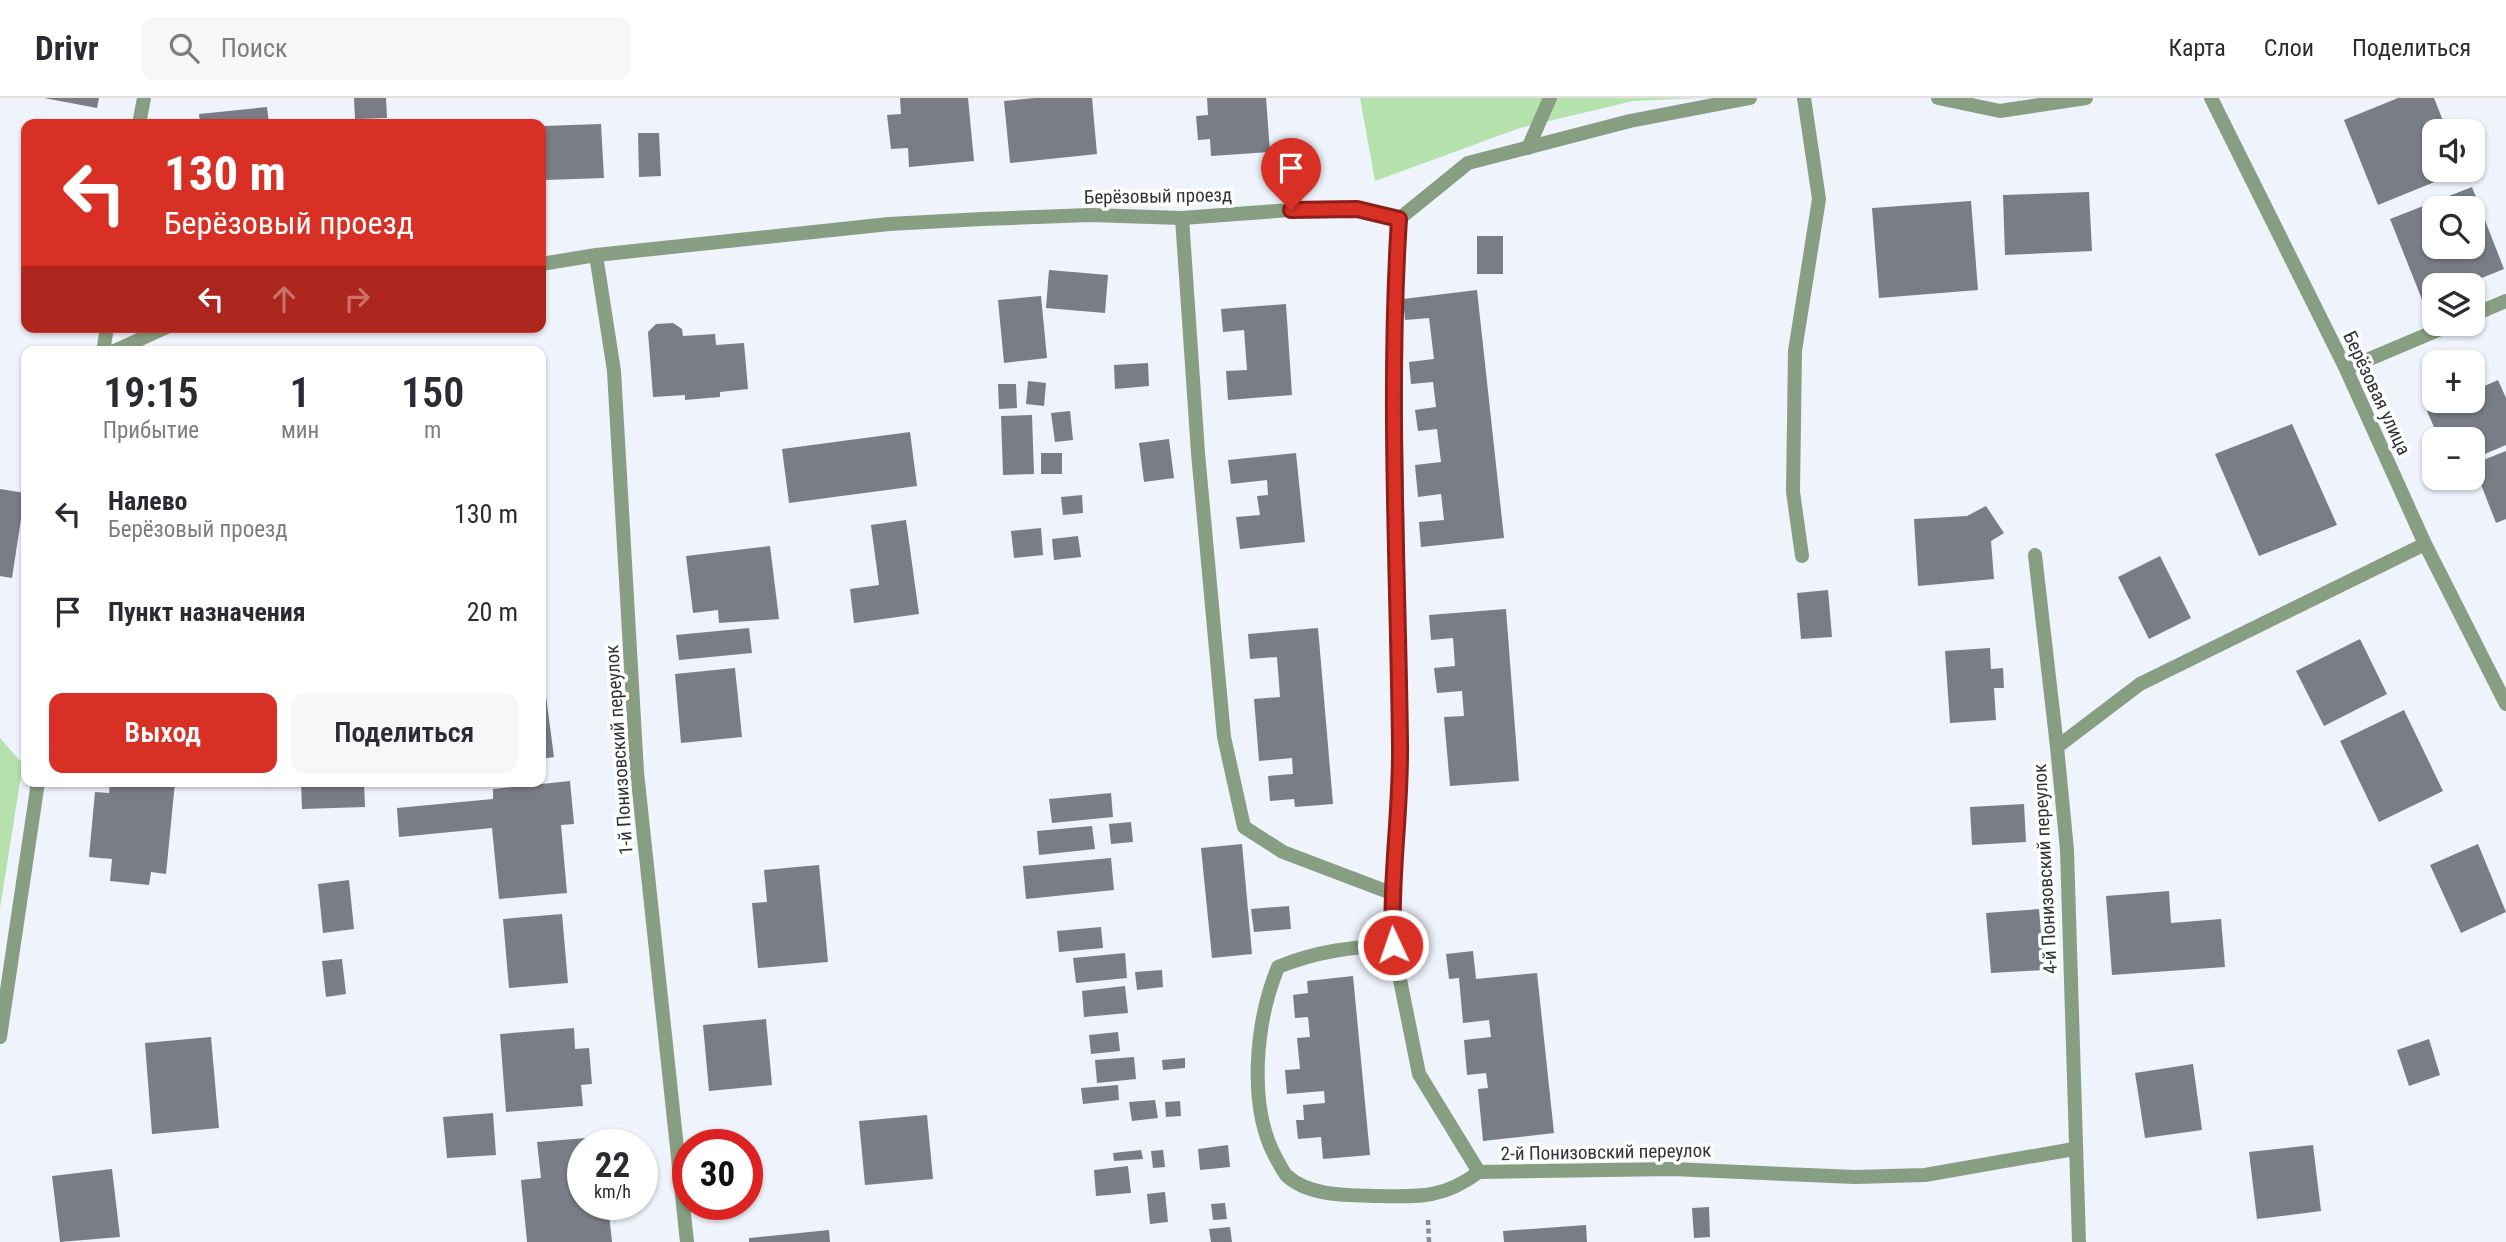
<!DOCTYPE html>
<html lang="ru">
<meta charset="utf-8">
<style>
body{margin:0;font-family:"Roboto Condensed",sans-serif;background:#f7f7f7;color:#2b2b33;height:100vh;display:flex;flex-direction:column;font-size:26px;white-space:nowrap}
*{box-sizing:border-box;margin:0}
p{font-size:23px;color:#7c7c81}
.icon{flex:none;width:38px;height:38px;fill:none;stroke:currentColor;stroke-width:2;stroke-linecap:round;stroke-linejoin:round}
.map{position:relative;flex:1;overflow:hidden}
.drawer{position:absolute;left:21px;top:248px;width:525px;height:441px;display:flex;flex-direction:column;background:#fff;border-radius:14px;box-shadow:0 2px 5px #0004}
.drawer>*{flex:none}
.guide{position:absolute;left:21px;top:21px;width:525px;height:214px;border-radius:14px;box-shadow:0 2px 5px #0004;background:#d93025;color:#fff;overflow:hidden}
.buttons{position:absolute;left:2422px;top:21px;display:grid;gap:14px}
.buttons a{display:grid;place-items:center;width:63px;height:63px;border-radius:14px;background:#fff;box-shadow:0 2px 5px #0004;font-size:35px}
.speed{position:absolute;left:567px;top:1031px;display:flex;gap:14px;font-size:35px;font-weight:700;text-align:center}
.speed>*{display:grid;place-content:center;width:91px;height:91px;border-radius:50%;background:#fff;box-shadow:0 2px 5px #0004;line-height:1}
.speed small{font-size:18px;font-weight:400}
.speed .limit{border:10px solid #d22;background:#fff;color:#111}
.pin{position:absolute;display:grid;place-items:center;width:60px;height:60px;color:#fff;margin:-72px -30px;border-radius:50% 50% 50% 0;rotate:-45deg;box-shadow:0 0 7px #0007}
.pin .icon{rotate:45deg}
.me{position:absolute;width:77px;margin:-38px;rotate:357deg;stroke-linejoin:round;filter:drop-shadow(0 0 5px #0008)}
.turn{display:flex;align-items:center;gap:24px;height:147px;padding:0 28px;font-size:32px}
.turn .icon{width:91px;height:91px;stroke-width:2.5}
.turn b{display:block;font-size:49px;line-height:60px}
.lanes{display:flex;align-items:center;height:66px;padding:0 28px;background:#0003;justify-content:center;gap:35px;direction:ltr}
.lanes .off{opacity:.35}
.eta{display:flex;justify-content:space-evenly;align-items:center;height:119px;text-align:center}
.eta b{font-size:42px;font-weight:600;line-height:49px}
.button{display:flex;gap:14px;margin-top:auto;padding:14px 28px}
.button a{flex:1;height:80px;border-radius:14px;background:#d93025;color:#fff;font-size:28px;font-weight:600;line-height:80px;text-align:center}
.button a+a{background:#f7f7f7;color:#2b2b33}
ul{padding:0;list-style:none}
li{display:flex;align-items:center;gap:21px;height:98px;padding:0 28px}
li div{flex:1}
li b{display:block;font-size:26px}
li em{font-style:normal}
header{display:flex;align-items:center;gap:42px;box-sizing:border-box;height:98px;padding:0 35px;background:#fff;border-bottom:2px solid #e1e1e2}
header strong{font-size:33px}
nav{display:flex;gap:38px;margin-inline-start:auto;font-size:24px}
.search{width:490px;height:63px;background:#f7f7f7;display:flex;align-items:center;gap:18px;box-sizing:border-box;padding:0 24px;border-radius:14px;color:#7c7c81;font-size:26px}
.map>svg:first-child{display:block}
</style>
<header>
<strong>Drivr</strong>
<div class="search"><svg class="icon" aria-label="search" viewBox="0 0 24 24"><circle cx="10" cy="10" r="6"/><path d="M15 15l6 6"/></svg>Поиск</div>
<nav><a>Карта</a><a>Слои</a><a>Поделиться</a></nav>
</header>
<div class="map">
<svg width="2506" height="1144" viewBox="0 0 2506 1144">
<rect width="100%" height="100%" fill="#eef3fc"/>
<path fill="#b5e2ac" d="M1360 0H1697L1633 3 1520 30 1375 83Z
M0 640 23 666 0 810Z"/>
<path fill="#797d86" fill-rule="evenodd" d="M44 0H99L97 10Z
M354 0H386L387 20 355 21Z
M900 0H968L974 63 909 69 908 50 891 51 887 17 901 16Z
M1035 0H1092L1097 56 1010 65 1004 3Z
M1207 0H1266L1270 54 1211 58 1210 41 1198 42 1196 18 1208 17Z
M2398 0H2434L2447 33H2434V72H2464L2378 107 2344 22Z
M267 9 269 26H200L199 16Z
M601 26 604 80 545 82 543 28Z
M638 35H659L661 78 639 79Z
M2472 89 2504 171 2464 187H2434V199L2423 204 2390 121ZM2434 110H2473V149H2434Z
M2089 94 2092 153 2005 157 2003 97Z
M1971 103 1978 192 1879 200 1872 110Z
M1477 138H1503V176H1477Z
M1049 172 1108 177 1105 215 1046 210Z
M1477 192 1504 440 1421 449 1419 424 1444 422 1441 396 1418 399 1415 367 1441 364 1437 331 1418 333 1415 312 1436 309 1433 284 1411 286 1409 264 1434 261 1429 220 1405 222 1403 201Z
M1041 198 1047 260 1004 265 998 202Z
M1286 206 1292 297 1228 302 1226 273 1247 272 1244 232 1223 234 1221 211Z
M673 225 682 231 683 238 715 236 716 247 744 245 748 291 720 294V299L685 302V297L653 299 648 234 656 226Z
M1148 265 1149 288 1115 291 1114 267Z
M2498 282 2506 300V347L2473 361V341H2439L2427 313 2451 303H2473V293Z
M1028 283 1046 285 1044 308 1026 306Z
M998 286H1016L1017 310 999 311Z
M1070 313 1073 342 1055 344 1051 315Z
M1032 317 1034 376 1003 377 1001 318Z
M2292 326 2337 427 2259 458 2215 356Z
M910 334 917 388 789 405 782 351Z
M1169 341 1174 380 1144 384 1139 345Z
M2506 353V421L2496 425 2473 366Z
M1041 355H1062V376H1041Z
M1296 355 1305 444 1240 451 1236 419 1260 417 1257 398 1268 397 1267 382 1231 386 1228 362Z
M0 391 25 395 12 480 0 478Z
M1082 397 1083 415 1063 417 1061 399Z
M1986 408 2004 435 1991 443 1994 481 1918 488 1914 421 1967 418Z
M906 422 919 516 854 525 850 491 879 487 871 427Z
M1041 430 1043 457 1014 460 1011 433Z
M1078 438 1081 459 1054 462 1052 441Z
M770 448 779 521 719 525 718 512 693 515 686 458Z
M2160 458 2191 520 2149 541 2118 479Z
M1828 492 1832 539 1801 541 1797 495Z
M541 511 546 538 541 539Z
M1506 511 1519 683 1450 688 1444 619 1464 618 1462 593 1437 595 1434 570 1455 568 1453 540 1431 542 1429 517Z
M749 530 752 555 679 562 676 537Z
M1318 530 1333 706 1295 709 1294 701 1270 703 1268 678 1293 676 1292 660 1259 663 1254 601 1280 599 1277 559 1250 561 1248 536Z
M2360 541 2387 596 2324 628 2296 573Z
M1990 550 1991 571 2003 570 2004 590H1994L1996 622 1950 625 1945 553Z
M735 570 742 639 681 645 675 576Z
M541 583H544L554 659 541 661Z
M2404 612 2443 693 2379 724 2340 643Z
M570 683 574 726 561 727 567 795 499 801 492 730 399 739 397 710 493 701V691Z
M110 684H175L166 776 151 774 149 787 110 783 112 761 89 759 95 694 109 695Z
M301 684H364L365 709 302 711Z
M1111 695 1113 719 1052 725 1049 701Z
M2024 706 2026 744 1972 747 1970 709Z
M1131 724 1133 744 1111 746 1109 726Z
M1092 728 1095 751 1039 757 1037 733Z
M1242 746 1252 856 1212 860 1201 750Z
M2478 746 2506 814 2461 835 2430 767Z
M1111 760 1114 792 1026 801 1023 768Z
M819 767 828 864 758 870 752 805 767 804 764 772Z
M349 782 354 831 323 835 318 786Z
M2169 793 2171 825 2221 821 2225 869 2112 877 2106 798Z
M1289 808 1291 831 1254 834 1251 811Z
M2039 811 2044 872 1991 875 1986 815Z
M562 816 568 885 509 890 503 821Z
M1101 829 1103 850 1059 854 1057 833Z
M1473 853 1476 881 1537 875 1554 1035 1483 1043 1478 991 1488 990 1486 975 1467 977 1464 942 1491 939 1489 922 1463 925 1459 880 1449 881 1446 856Z
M1125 855 1127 880 1076 885 1073 860Z
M342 861 346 896 326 899 322 863Z
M1162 872 1163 889 1137 892 1135 874Z
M1353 878 1370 1057 1323 1061 1321 1039 1298 1041 1296 1022H1304L1303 1007 1325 1005 1324 993 1287 996 1285 972 1300 971 1297 940 1310 939 1308 919 1295 920 1293 897 1308 895 1307 883Z
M1125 888 1128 915 1084 919 1082 893Z
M766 921 772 987 709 993 703 927Z
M574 930 575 951 589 950 592 986 581 987 583 1008 506 1014 500 936Z
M1118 934 1120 953 1091 956 1089 937Z
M211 939 219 1030 152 1036 145 945Z
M2429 941 2440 977 2409 988 2397 952Z
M1134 959 1136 981 1097 985 1095 962Z
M1185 960V970L1163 972 1162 962Z
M2193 966 2202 1032 2145 1040 2135 975Z
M1118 987 1119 1002 1083 1006 1081 990Z
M1155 1002 1158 1020 1132 1023 1129 1004Z
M1180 1003 1181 1018 1166 1019 1165 1004Z
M493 1015 496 1057 447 1060 443 1019Z
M927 1017 933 1081 865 1087 859 1023Z
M586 1040V1046H583V1106H608L612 1144H527L521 1082 541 1080 537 1044Z
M1228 1047 1230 1069 1200 1072 1198 1051Z
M2313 1047 2321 1113 2257 1121 2249 1054Z
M1141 1052 1143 1061 1114 1063 1113 1055Z
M1163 1052 1165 1069 1153 1070 1151 1053Z
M1128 1068 1131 1095 1096 1098 1094 1072Z
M112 1071 120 1139 60 1144 52 1078Z
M1165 1094 1168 1124 1150 1126 1147 1096Z
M1225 1105 1227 1121 1213 1122 1211 1106Z
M1709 1109 1710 1139 1694 1140 1692 1110Z
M1586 1127 1587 1144H1504L1503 1133Z
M1230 1129 1232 1144H1211L1209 1131Z
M829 1132 830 1144H749V1140Z"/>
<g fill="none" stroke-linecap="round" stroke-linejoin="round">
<path stroke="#8a8e94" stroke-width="4.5" stroke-dasharray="5 3.5" stroke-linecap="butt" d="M1428 1122 1429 1144"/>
<path stroke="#879e82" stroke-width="14" d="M1528 50 1550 0
M1182 120 1198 355 1224 639 1244 729 1283 754 1391 795
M1802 458 1793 394 1795 253 1819 101 1804 0
M1393 847C1352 849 1317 853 1278 869 1256 923 1247 1007 1276 1060 1279 1065 1283 1074 1287 1078 1310 1099 1351 1097 1379 1098 1421 1099 1444 1100 1479 1074"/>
<path stroke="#879e82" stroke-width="14" d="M1938 0 2000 13 2086 0
M2211 0 2346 271 2425 446 2506 606
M139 26 144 0
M1399 121 1394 209 1401 668 1391 795 1393 847 1419 976 1479 1074 1672 1071 1855 1079 1925 1077 2074 1051
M596 157 614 273 637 674 687 1144
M541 166 596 157 889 126 982 121 1090 117 1182 120 1318 110 1358 111 1399 121 1468 65 1630 23 1750 0
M2473 217 2506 203
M103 254 107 229
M112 254 167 229
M2346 271 2452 226
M2035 457 2057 649
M0 939 38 684
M2079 1144 2067 752 2057 649 2140 586 2425 446"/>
</g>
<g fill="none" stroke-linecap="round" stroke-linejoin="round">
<g stroke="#8d1f18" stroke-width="18">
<path id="route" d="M1291 112 1357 111 1399 121C1388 295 1398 471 1400 646 1401 714 1390 778 1393 847"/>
</g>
<use href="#route" stroke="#d93025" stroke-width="12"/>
</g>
<g text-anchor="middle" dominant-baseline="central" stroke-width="7" stroke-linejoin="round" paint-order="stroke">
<g font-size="19" fill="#313336" stroke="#fff">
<text transform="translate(1158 98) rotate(-1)">Берёзовый проезд</text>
<text transform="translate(2377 295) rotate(65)">Берёзовая улица</text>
<text transform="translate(619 652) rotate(-94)">1-й Понизовский переулок</text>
<text transform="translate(2045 771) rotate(-93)">4-й Понизовский переулок</text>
<text transform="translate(1606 1054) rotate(-1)">2-й Понизовский переулок</text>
</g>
</g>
</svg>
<div class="buttons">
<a><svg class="icon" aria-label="sound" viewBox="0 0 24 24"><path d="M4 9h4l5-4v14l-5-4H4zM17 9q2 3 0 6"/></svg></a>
<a><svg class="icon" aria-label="search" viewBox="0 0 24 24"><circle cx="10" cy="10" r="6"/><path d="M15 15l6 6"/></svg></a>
<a><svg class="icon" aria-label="layers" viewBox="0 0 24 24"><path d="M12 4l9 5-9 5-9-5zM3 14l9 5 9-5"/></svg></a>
<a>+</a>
<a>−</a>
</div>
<div class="speed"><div>22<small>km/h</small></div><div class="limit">30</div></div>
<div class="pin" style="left:1291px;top:112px;background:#d93025"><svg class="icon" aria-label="arrive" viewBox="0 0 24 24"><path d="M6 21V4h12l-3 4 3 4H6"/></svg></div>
<svg class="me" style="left:1393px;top:847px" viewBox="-20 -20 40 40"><circle r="17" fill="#d93025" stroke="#fff" stroke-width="3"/><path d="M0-11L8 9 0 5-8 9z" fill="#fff"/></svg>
<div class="guide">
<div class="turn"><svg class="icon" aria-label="left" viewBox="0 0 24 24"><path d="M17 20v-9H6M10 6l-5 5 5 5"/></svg><div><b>130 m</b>Берёзовый проезд</div></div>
<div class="lanes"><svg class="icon" aria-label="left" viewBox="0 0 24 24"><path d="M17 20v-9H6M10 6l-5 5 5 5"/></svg><svg class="icon off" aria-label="ahead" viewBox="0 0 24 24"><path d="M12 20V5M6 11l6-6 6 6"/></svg><svg class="icon off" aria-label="right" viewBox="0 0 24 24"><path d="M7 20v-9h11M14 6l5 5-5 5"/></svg></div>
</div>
<section class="drawer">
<div class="eta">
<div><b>19:15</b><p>Прибытие</p></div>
<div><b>1</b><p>мин</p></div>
<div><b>150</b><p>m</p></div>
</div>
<ul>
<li><svg class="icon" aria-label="left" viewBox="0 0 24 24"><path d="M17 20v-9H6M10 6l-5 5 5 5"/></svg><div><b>Налево</b><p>Берёзовый проезд</p></div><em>130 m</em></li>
<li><svg class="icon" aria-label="arrive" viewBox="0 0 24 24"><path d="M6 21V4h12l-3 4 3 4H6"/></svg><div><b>Пункт назначения</b></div><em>20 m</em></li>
</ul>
<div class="button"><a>Выход</a><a>Поделиться</a></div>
</section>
</div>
